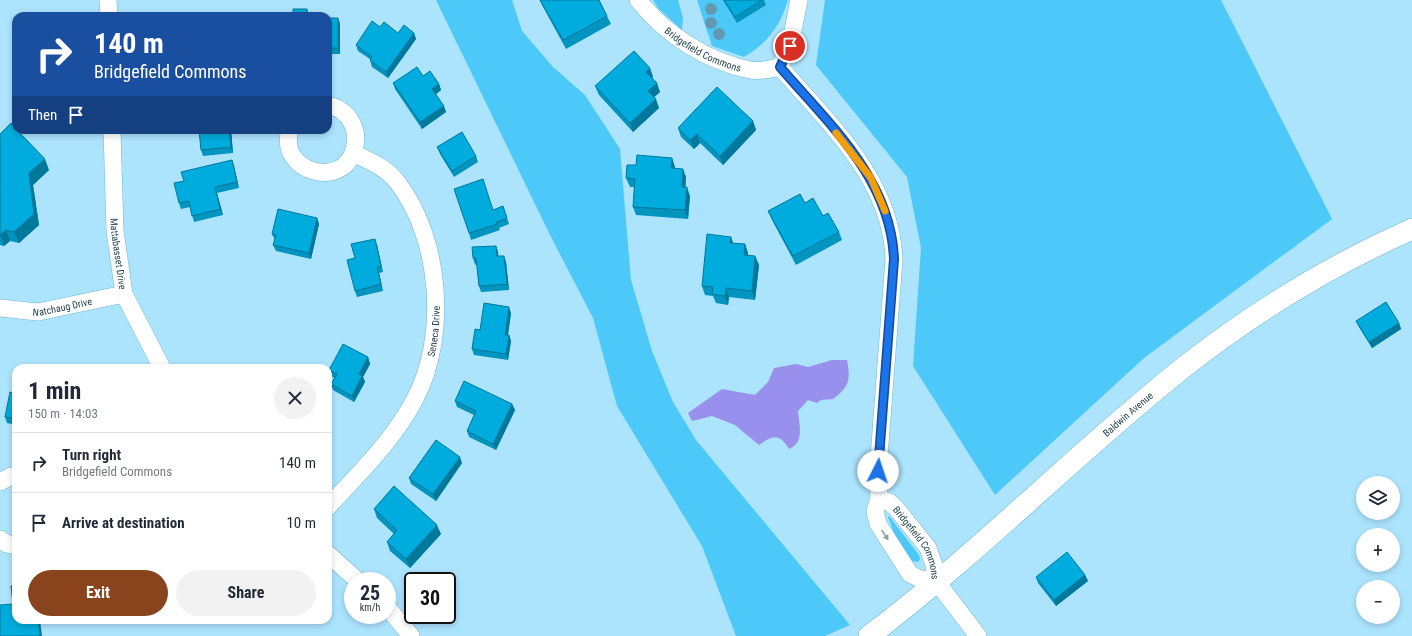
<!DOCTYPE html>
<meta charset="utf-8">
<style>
body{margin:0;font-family:"Roboto Condensed",sans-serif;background:#f2f2f3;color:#1f2937;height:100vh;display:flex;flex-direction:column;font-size:15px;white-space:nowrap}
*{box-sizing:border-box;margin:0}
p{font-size:13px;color:#747a83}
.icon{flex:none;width:22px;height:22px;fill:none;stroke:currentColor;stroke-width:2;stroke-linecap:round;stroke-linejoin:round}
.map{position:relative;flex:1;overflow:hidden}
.side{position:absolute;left:12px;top:364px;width:320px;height:260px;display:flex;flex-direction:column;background:#fff;border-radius:12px;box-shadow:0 2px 6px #0003}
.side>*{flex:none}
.top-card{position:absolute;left:12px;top:12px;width:320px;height:122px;border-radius:12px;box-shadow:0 2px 6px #0003;background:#1a4fa0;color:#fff;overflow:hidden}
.tools{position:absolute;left:1356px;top:476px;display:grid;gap:8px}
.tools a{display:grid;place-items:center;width:44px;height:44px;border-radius:50%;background:#fff;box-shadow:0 2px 6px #0003;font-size:20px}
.speed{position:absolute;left:344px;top:572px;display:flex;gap:8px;font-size:20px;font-weight:700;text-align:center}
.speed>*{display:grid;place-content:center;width:52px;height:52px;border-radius:50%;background:#fff;box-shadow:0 2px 6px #0003;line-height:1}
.speed small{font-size:10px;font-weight:400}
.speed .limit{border:2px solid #111;border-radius:6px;background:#fff;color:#111}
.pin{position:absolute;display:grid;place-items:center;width:34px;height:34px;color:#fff;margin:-17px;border:2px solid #fff;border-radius:50%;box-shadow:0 1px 4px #0007}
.me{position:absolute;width:44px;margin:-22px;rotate:4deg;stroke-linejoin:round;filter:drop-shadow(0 0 3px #0008)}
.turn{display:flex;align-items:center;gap:14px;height:84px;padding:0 16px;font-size:18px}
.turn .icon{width:52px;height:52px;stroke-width:2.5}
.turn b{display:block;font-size:28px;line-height:34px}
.then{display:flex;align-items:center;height:38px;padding:0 16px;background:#0003;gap:8px;font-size:15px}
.round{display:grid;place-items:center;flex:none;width:42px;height:42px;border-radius:21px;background:#f2f2f3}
.overview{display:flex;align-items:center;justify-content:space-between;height:68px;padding:0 16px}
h1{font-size:24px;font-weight:700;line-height:30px}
.action{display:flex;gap:8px;margin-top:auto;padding:8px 16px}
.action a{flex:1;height:46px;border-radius:24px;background:#8a441d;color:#fff;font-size:16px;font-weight:700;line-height:46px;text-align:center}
.action a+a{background:#f2f2f3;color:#1f2937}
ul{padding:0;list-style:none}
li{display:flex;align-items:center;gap:12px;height:60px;padding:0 16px;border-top:1px solid #e0e1e3}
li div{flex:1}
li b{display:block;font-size:15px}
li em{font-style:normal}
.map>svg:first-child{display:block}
</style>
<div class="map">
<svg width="1412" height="636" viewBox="0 0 1412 636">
<rect width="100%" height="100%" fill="#ace4fe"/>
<path fill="#4cc9f8" d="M436 0H512L522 31 553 67 585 95 620 149 631 280 652 351 673 402 696 440 850 625 825 636H736L702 546 617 406 593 318 551 237Z
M653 0H678L683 18 682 30 658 8Z
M697 0H788C780 26 768 43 744 57L712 46Z
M825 0H1221L1332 219 1144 358 995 495 913 366 921 248 907 177 816 65Z
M889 516 919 555 920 559 918 562 912 561 896 538 888 517Z"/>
<path fill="#998fec" d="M832 360H847C851 380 849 387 833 399L821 400 817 403 808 400 798 411C799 425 805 442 789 449 780 433 772 435 759 445L735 425 712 416 692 421 688 413 722 389 755 395 768 382 774 368 796 364 808 367Z"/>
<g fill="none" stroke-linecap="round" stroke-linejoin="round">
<g stroke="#6eb6d4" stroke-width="18">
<g id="minor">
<path d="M108 0 109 16"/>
<path id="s1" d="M638 0C666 35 706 61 750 70 760 72 771 69 780 67"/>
<path d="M780 67C829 124 891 179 894 259L878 471 879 499 875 511 878 524 910 574 920 579 936 581"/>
<path d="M780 67 790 46 799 0"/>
<path id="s2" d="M112 130 115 231 124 294 162 368"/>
<path d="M290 130C277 172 343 190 354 150 356 142 357 136 354 128 350 116 341 108 328 105"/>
<path id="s3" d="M0 308 38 312 124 294"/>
<path d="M0 482 11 476H16"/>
<path id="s4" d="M879 499 889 502 896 508 928 548 934 565 936 581"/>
<path id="s5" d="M328 507C359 473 393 441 415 399 448 336 441 240 398 183 387 168 370 161 353 153"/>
<path d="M0 539 7 544 16 546"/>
<path d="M328 554 358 581"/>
<path d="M936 581 978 636"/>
<path d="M387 607 411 636"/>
</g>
</g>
<g stroke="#6eb6d4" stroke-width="22">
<g id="tertiary">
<path id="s6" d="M869 636C979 553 1076 453 1184 367 1254 312 1331 265 1412 229"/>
</g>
</g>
<use href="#minor" stroke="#fff" stroke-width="17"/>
<use href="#tertiary" stroke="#fff" stroke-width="21"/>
</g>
<g fill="#6399b0">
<circle cx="711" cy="9" r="6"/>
<circle cx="711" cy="23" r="6"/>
<circle cx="719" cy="34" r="6"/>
</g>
<path fill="#0094be" d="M540 0H599L611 24 566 49 542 5Z
M723 0H764L766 5 737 23Z
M328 18H338L340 24V54H328Z
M380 27 398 33H414L416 39 388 78 372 67 370 60V59L358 51 356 45Z
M650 68 653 77 652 78 660 92 654 97 659 108 633 132 599 95 595 86Z
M423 76 439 84 441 90 436 94 446 112 422 129 395 89 393 83Z
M753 121 756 130 723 165 700 143 694 149 681 137 678 128Z
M199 130H231L233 153 203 156 201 150Z
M0 134 49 170 33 185 39 225 19 243 10 241 4 246 0 245Z
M437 147 476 156 478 162 454 177 440 154Z
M672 158 675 168 686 177 685 187 690 196 688 219 636 215 633 207 634 187H630L626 178 636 165Z
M232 160 234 166 239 188 217 193 223 215 194 222 190 207 181 209 179 203 184 181Z
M805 203 823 216 839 232 842 240 796 265 772 220 768 211Z
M503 206 509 224 499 228 500 230 471 240 469 233 493 210Z
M317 218 319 224 311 259 276 251 273 245 275 240 272 234Z
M733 243 745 244 748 253V256H755L759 265 755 300 729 297 728 305 716 303 713 296 705 295 702 286Z
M377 245 383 272 379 273 383 291 357 297 355 291V258Z
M496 246 498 252V256L506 262 509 290 481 292 479 286 477 264 475 265 473 258Z
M511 313 508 335H509L511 341 508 360 474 355 472 349 480 330Z
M1356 321 1399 323 1401 329 1372 348 1359 327Z
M368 357 370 364 363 377 365 382 354 402 333 390 331 384 335 378 331 376 329 370Z
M16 394V425L7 423 5 417Z
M455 401 512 404 515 410 496 450 469 437 467 431 474 415 457 407Z
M462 463 436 501 411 484 409 478Z
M374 509 441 534 410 568 390 551 387 542 394 534 377 518Z
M1085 575 1088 581 1056 606 1038 583 1036 577Z"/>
<path fill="#00789b" d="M307 9 309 15V16H307Z
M338 18 340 24V54L338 48Z
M414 33 416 39 388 78 386 72Z
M650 68 653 77 649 80 646 72Z
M657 83 660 92 651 100 648 91Z
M439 84 441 90 435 95 432 89Z
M656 99 659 108 633 132 630 123Z
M444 106 446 112 422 129 420 122Z
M753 121 756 130 723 165 720 156Z
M229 130H231L233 153 231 147Z
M697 134 700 143 694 149 690 140Z
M672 158 675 167V177L671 168Z
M45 159 49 170 33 185 39 225 19 243 14 232 29 173Z
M232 160 234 166 239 188 237 182Z
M683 169 686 177 685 196 682 187Z
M215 187 217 193 223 215 220 209Z
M687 187 690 196 688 219 685 210Z
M317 218 319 224 311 259 309 253Z
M6 230 10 241 4 246 0 235Z
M731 237 734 245 730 243Z
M375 239 377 245 383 272 381 266Z
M745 244 748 253 747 264 744 255Z
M496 246 498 252 499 262 497 256Z
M504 256 506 262 509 290 507 284Z
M755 256 759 265 755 300 752 291Z
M377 267 379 273 383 291 381 284Z
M726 288 729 297 728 305 725 296Z
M509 307 511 313 507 341 505 335Z
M1399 323 1401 329 1372 348 1369 342Z
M509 335 511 341 508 360 506 354Z
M368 357 370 364 363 377 365 382 354 402 352 396 359 374Z
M512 404 515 410 496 450 493 444Z
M328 414 330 420 328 424Z
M460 457 462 463 436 501 433 494Z
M437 525 441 534 410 568 406 559Z
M1085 575 1088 581 1056 606 1054 600Z
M38 620H40L42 636H40Z"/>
<path fill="#00acdd" stroke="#00789b" d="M540 0H599L607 16 563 40Z
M724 0H762L735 17Z
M293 9H307V16H293Z
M328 18H338V48H328Z
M372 21 380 27 384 22 398 33 404 25 414 33 386 72 370 60 372 57 356 45Z
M634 51 650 68 646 72 657 83 648 91 656 99 630 123 595 86Z
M417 67 423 76 430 71 439 84 432 89 444 106 420 122 393 83Z
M717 87 753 121 720 156 697 134 690 140 678 128Z
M11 123 16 129V130H17L45 159 29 173 34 214 14 232 6 230 0 235V134Z
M199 130H229L231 147 201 150Z
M462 132 476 156 452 171 437 147Z
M637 155 672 158 671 168 683 169 682 187H687L685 210 633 207 635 179 626 178 627 165H636Z
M232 160 237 182 215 187 220 209 192 216 189 201 179 203 174 183 184 181 181 172Z
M483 179 493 210 503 206 507 218 496 222 497 224 469 233 454 189Z
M800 194 805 203 813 198 823 216 828 213 839 232 793 256 768 211Z
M278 209 317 218 309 253 273 245 276 235 272 234Z
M707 234 731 237 730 243 745 244 744 255 755 256 752 291 726 288 725 296 712 294 713 287 702 286Z
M375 239 381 266 377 267 381 284 355 291 347 260 355 258 351 244Z
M496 246 497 256H504L507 284 479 286 476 258H473L472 247Z
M1386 302 1399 323 1369 342 1356 321Z
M484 303 509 307 505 335H509L506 354 472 349 475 329 480 330Z
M343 344 368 357 359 374 362 376 352 396 331 384 337 374 329 370Z
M464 381 512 404 493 444 467 431 476 411 455 401Z
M10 392 16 394V419L5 417Z
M436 440 460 457 433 494 409 478Z
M394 486 437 525 406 559 387 542 397 530 374 509Z
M1067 552 1085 575 1054 600 1036 577Z
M16 585V620H38L40 636H0V605L13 604 11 586Z"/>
<defs><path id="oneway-solid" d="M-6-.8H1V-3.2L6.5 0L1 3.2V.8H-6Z"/></defs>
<use fill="#8e9ea4" href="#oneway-solid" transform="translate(885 535) rotate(57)"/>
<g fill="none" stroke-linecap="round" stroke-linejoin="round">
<g stroke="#114b97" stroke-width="10">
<path id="route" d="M790 46 780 67C829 124 891 179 894 259L878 471"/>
</g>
<use href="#route" stroke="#1a73e8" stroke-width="7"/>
<path stroke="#f59e0b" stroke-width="7" d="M836 133 871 178 885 211"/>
</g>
<g text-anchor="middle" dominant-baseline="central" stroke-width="3.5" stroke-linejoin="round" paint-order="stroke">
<g font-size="10" fill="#1e3c48" stroke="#ace4fe">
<text stroke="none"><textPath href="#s1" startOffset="83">Bridgefield Commons</textPath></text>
<text stroke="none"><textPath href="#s2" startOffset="124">Mattabasset Drive</textPath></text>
<text stroke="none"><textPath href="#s3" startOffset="63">Natchaug Drive</textPath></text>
<text stroke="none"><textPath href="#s5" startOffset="210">Seneca Drive</textPath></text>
<text stroke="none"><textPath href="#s6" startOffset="341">Baldwin Avenue</textPath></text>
<text stroke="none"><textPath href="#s4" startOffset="61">Bridgefield Commons</textPath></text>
</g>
</g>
</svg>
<div class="tools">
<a><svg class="icon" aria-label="layers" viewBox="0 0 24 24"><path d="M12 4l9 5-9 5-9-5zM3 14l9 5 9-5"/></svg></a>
<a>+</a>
<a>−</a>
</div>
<div class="speed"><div>25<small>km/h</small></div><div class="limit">30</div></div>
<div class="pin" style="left:790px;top:46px;background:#d93025"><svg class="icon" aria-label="arrive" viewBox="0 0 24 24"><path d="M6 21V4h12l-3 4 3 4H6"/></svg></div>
<svg class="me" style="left:878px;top:471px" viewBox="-20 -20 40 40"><circle r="19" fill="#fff"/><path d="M0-13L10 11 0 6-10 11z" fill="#1a73e8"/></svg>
<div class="top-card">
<div class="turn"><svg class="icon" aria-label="right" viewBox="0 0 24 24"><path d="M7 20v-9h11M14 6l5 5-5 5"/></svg><div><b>140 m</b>Bridgefield Commons</div></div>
<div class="then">Then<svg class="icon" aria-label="arrive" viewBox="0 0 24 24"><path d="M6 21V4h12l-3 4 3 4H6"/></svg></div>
</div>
<section class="side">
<div class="overview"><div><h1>1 min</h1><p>150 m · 14:03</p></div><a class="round"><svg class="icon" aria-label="close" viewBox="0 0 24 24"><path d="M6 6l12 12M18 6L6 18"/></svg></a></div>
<ul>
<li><svg class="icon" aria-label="right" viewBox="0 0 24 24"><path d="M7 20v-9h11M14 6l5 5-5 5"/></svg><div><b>Turn right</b><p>Bridgefield Commons</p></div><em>140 m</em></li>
<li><svg class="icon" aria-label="arrive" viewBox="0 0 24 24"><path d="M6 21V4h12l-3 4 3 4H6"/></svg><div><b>Arrive at destination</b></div><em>10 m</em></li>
</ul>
<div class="action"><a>Exit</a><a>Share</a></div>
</section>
</div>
